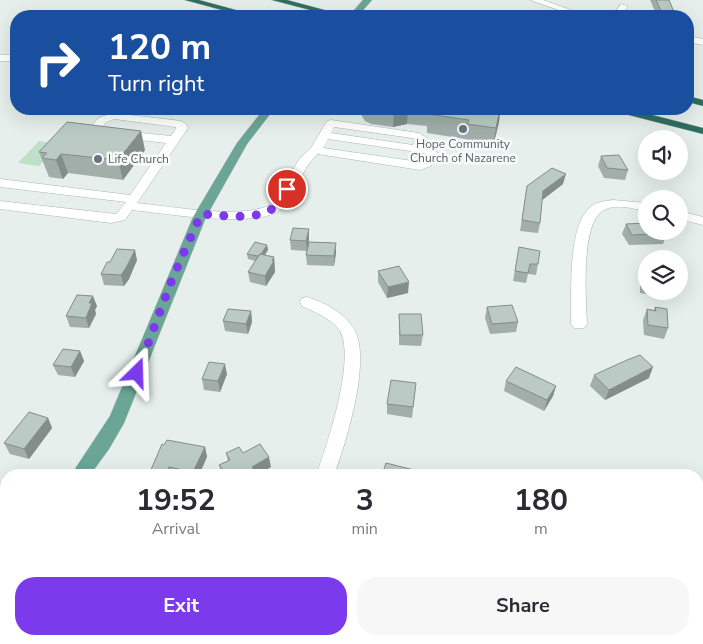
<!DOCTYPE html>
<style>
body{margin:0;font-family:"Nunito Sans",sans-serif;background:#f7f7f7;color:#2b2b33;height:100vh;display:flex;flex-direction:column;font-size:19px;white-space:nowrap}
*{box-sizing:border-box;margin:0}
p{font-size:16px;color:#7c7c81}
.icon{flex:none;width:28px;height:28px;fill:none;stroke:currentColor;stroke-width:2;stroke-linecap:round;stroke-linejoin:round}
.map{position:relative;flex:1;overflow:hidden}
.details{position:absolute;left:0px;top:469px;width:704px;height:176px;display:flex;flex-direction:column;background:#fff;border-radius:20px 20px 0 0;box-shadow:0 5px 20px #0002}
.details>*{flex:none}
.top-card{position:absolute;left:10px;top:10px;width:684px;height:105px;border-radius:20px;box-shadow:0 5px 20px #0002;background:#1a4fa0;color:#fff;overflow:hidden}
.buttons{position:absolute;left:638px;top:130px;display:grid;gap:10px}
.buttons a{display:grid;place-items:center;width:50px;height:50px;border-radius:50%;background:#fff;box-shadow:0 5px 20px #0002;font-size:25px}
.pin{position:absolute;display:grid;place-items:center;width:42px;height:42px;color:#fff;margin:-21px;border:2px solid #fff;border-radius:50%;box-shadow:0 1px 5px #0007}
.me{position:absolute;width:55px;margin:-28px;rotate:22deg;stroke-linejoin:round;filter:drop-shadow(0 0 4px #0008)}
.turn{display:flex;align-items:center;gap:18px;height:105px;padding:0 15px;font-size:22px}
.turn .icon{width:65px;height:65px;stroke-width:2.5}
.turn b{display:block;font-size:35px;line-height:42px}
.eta{display:flex;justify-content:space-evenly;align-items:center;height:85px;text-align:center}
.eta b{font-size:30px;font-weight:700;line-height:35px}
.action{display:flex;gap:10px;margin-top:auto;padding:10px 15px}
.action a{flex:1;height:58px;border-radius:20px;background:#7c3aed;color:#fff;font-size:20px;font-weight:700;line-height:58px;text-align:center}
.action a+a{background:#f7f7f7;color:#2b2b33}
.map>svg:first-child{display:block}
</style>
<div class="map">
<svg width="703" height="644" viewBox="0 0 703 644">
<rect width="100%" height="100%" fill="#e6efeb"/>
<path fill="#bfe0c8" d="M39 141 60 144 39 166 18 163Z"/>
<g fill="none" stroke-linecap="round" stroke-linejoin="round">
<g stroke="#a8b8b2" stroke-width="1">
<path id="minor" d="M530 0H543L588 16H576Z
M621 4 628 6 620 16H612Z
M688 36 703 39V45L688 42Z
M0 55H16V61H0Z
M113 113 181 121 186 124 188 128 137 203C170 206 248 221 273 203L300 158 311 148 327 121 331 120 419 133 427 138 424 146 437 152 431 166 420 170 318 154C301 168 298 192 283 208 261 230 163 213 132 210L125 220 111 223 0 209V201L116 214 126 202 0 187V179L130 195 166 143 98 135 89 130 98 118ZM114 119 176 127V128L171 136 101 129 106 122ZM334 127 412 138 415 139 413 145 331 133ZM328 139 424 153 425 154 420 162 323 148Z
M613 200 646 203V211C633 209 617 203 604 210 580 222 586 299 587 324L584 328H574L571 324C572 294 567 232 588 209 595 202 604 201 613 200Z
M679 211 703 217V225L679 219Z
M307 297C324 302 345 313 354 329 372 359 346 443 334 475H316C327 446 356 359 340 331 333 319 314 312 302 306L300 302 302 298Z"/>
</g>
<g stroke="#c2cac8" stroke-width="1">
<path id="major" d="M363 0H372L358 16H349Z
M264 109H274L247 144 206 217 124 423 109 449 90 475H71L110 416 193 217 237 143Z
M6 548V570L0 572V550Z"/>
</g>
<g stroke="#c2cac8" stroke-width="1">
<path id="highway" d="M185 0H199L258 16H244Z
M272 0H287L347 16H333Z
M688 96 703 100V106L688 102Z
M612 109H629L703 128V134L613 111Z"/>
</g>
<use href="#minor" fill="#fff" fill-rule="evenodd"/>
<use href="#major" fill="#6aa596" fill-rule="evenodd"/>
<use href="#highway" fill="#2f6f62" fill-rule="evenodd"/>
</g>
<path fill="#a1aea9" d="M650 0H669L674 12 673 16H657Z
M359 109H501L499 122 493 147 465 144V139L427 133V126L407 124 393 127 371 124 365 121 359 111Z
M145 150 123 180 68 173 63 179 49 177 39 152Z
M601 156 628 170 625 180 604 178 598 166Z
M563 184 542 200 540 223 538 233 520 231 527 186Z
M626 224 667 233 663 244 629 245 622 234Z
M309 229V242L336 243V253L334 266 307 265 306 255 308 245 307 251 291 250 290 240Z
M267 245 268 250 265 255 274 257 275 272 266 286 250 282 248 272 255 261 248 259 247 254Z
M519 247 538 264 536 275 528 274 526 283 513 281Z
M137 260 129 279 124 286 104 285 101 274 110 262Z
M644 261 646 262V291H662L659 296 640 293V272Z
M378 271 408 293 387 298 378 282Z
M97 306 95 310 96 314 89 328 70 327 66 316Z
M487 307 518 322 516 332 490 334 485 318Z
M655 307 668 328 664 339 644 335 643 320 647 309 654 310Z
M251 311 252 322 248 334 225 331 223 321Z
M399 314 423 335 421 346 399 345Z
M80 351 84 361 75 377 58 375 53 365Z
M227 374 220 392 204 390 202 379Z
M594 375 649 378 605 400 590 386Z
M506 381 556 386 553 396 544 411 504 391Z
M416 383 412 418 387 414V404Z
M48 418 52 428 29 459 10 454 4 443Z
M164 445 205 447 207 457 199 475H151L150 472Z
M226 453H243L271 467 257 475H222L219 465 228 461Z
M151 639H172L170 644H159L153 643Z"/>
<path fill="#838d89" d="M394 109H408L407 124 393 127Z
M500 109 499 122 493 147 496 128Z
M141 131 145 150 123 180 118 160Z
M61 154 68 173 63 179 56 160Z
M566 174 563 184 541 201 543 191Z
M309 229V239L307 251 306 241Z
M336 243V253L334 266V256Z
M267 245 268 250 260 262V257Z
M135 250 137 260 129 279 124 286 121 275Z
M274 257 275 272 266 286 265 276Z
M409 282 408 293 387 298 388 287Z
M93 296 97 306 95 310 96 314 89 328 86 318 89 303Z
M251 311 252 322 248 334 246 324Z
M80 351 84 361 75 377 71 367Z
M225 364 227 374 220 392 218 381Z
M653 367 649 378 605 400 609 390Z
M556 386 553 396 544 411 547 400Z
M48 418 52 428 29 459 24 449Z
M205 447 207 457 199 475H194L193 472Z
M269 457 271 467 257 475H246L252 467Z
M169 467 171 475H165Z
M166 639H172L170 644H169Z"/>
<path fill="#bbcac4" stroke="#838d89" d="M656 0H669L674 12 661 11Z
M430 109H500L496 128 467 124 469 120 428 114Z
M67 122 141 131 118 160 61 154 56 160 42 158 47 153 39 152Z
M619 155 628 170 607 168 601 156Z
M552 168 566 174 543 191 540 223 522 220 527 186Z
M646 223V231H666L667 233 632 235 626 224Z
M293 228 309 229 306 241 290 240Z
M255 242 267 245 261 254H260L258 256 247 254Z
M309 242 336 243 334 256 306 255Z
M519 247 540 251 538 264H530L528 273 515 271Z
M117 249 135 250 126 268 121 275 101 274 107 262H110Z
M260 254 274 257 272 261H274L265 276 248 272Z
M644 261 646 262V283L644 282Z
M399 266 409 282 388 287 378 271Z
M77 295 93 296 89 303H92L86 318 66 316Z
M512 305 518 322 492 324 487 307Z
M655 307 667 309 668 328 648 325 647 309 656 311Z
M228 309 251 311 246 324 223 321Z
M399 314H421L423 335H400Z
M63 349 80 351 71 367 53 365Z
M640 355 653 367 609 390 594 375 627 360Z
M209 362 225 364 218 381 202 379Z
M516 367 556 386 547 400 506 381Z
M391 380 416 383 413 407 387 404Z
M29 412 48 418 24 449 4 443Z
M167 440 205 447 193 472 169 467 165 475 150 472 162 444 164 445Z
M260 444 269 457 252 467 255 471 246 475H227L219 465 230 460 226 453 239 447 243 453Z
M386 463 414 470 413 475H382Z
M280 639H362L364 644H281Z
M533 639H569L572 644H519Z"/>
<g fill="none" stroke-linecap="round" stroke-linejoin="round">
<path stroke="#7c3aed" stroke-width="9" stroke-dasharray="0 16.2" d="M137 373 173 277 201 214C223 215 258 222 276 206 281 202 284 195 287 189"/>
</g>
<g fill="#6b7280" stroke="#f7fbf9" stroke-width="2">
<circle cx="463" cy="129" r="5"/>
<circle cx="98" cy="159" r="5"/>
</g>
<g text-anchor="middle" dominant-baseline="central" stroke-width="5" stroke-linejoin="round" paint-order="stroke">
<g font-size="12" fill="#5b616d" stroke="#f7fbf9">
<text x="463" y="144">Hope Community<tspan x="463" dy="14">Church of Nazarene</tspan></text>
<text x="108" y="159" text-anchor="start">Life Church</text>
</g>
</g>
</svg>
<div class="buttons">
<a><svg class="icon" aria-label="sound" viewBox="0 0 24 24"><path d="M4 9h4l5-4v14l-5-4H4zM17 9q2 3 0 6"/></svg></a>
<a><svg class="icon" aria-label="search" viewBox="0 0 24 24"><circle cx="10" cy="10" r="6"/><path d="M15 15l6 6"/></svg></a>
<a><svg class="icon" aria-label="layers" viewBox="0 0 24 24"><path d="M12 4l9 5-9 5-9-5zM3 14l9 5 9-5"/></svg></a>
</div>
<div class="pin" style="left:287px;top:189px;background:#d93025"><svg class="icon" aria-label="arrive" viewBox="0 0 24 24"><path d="M6 21V4h12l-3 4 3 4H6"/></svg></div>
<svg class="me" style="left:137px;top:373px" viewBox="-20 -20 40 40"><path d="M0-17L14 15 0 8-14 15z" fill="#7c3aed" stroke="#fff" stroke-width="4"/></svg>
<div class="top-card">
<div class="turn"><svg class="icon" aria-label="right" viewBox="0 0 24 24"><path d="M7 20v-9h11M14 6l5 5-5 5"/></svg><div><b>120 m</b>Turn right</div></div>
</div>
<section class="details">
<div class="eta">
<div><b>19:52</b><p>Arrival</p></div>
<div><b>3</b><p>min</p></div>
<div><b>180</b><p>m</p></div>
</div>
<div class="action"><a>Exit</a><a>Share</a></div>
</section>
</div>
